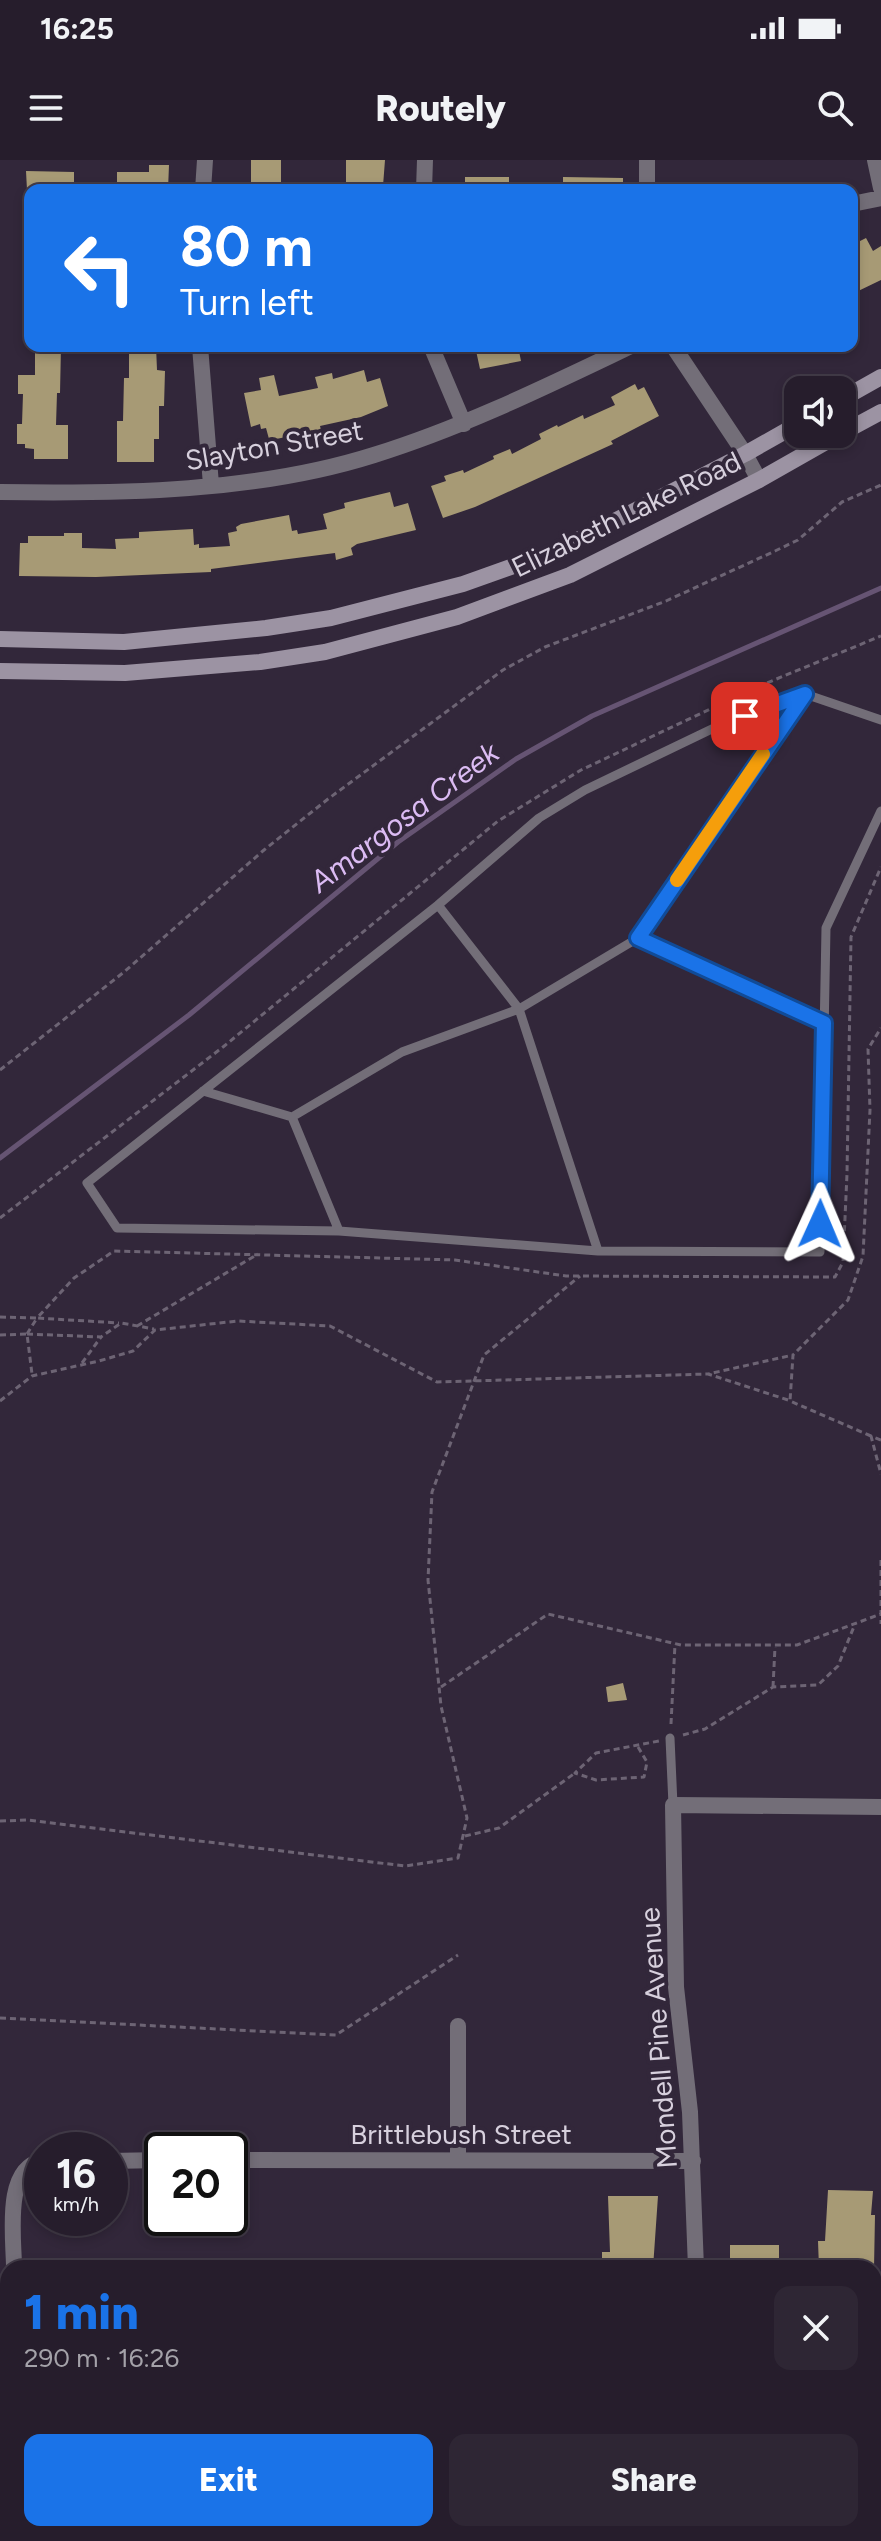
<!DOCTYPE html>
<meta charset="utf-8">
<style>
body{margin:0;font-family:Figtree,sans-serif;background:#2e2634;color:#f1f3f6;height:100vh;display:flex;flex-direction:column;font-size:30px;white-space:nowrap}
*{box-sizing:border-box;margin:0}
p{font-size:26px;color:#a4a2a9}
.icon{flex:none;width:44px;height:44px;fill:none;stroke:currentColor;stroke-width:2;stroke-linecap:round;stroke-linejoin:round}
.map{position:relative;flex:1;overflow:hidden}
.sheet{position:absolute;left:0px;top:2100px;width:882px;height:282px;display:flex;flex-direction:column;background:#261d2c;border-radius:24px 24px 0 0;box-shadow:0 4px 12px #0003,0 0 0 2px #423b48}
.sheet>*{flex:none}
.banner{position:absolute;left:24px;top:24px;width:834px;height:168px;border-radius:16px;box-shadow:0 4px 12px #0003,0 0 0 2px #423b48;background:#1a73e8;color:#fff;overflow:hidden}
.buttons{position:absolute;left:784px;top:216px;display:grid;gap:16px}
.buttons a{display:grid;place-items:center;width:72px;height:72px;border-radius:16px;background:#261d2c;box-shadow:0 4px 12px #0003,0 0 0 2px #423b48;font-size:40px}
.speed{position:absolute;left:24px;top:1972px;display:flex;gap:16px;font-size:40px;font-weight:700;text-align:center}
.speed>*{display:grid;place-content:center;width:104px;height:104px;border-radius:50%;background:#261d2c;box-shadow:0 4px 12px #0003,0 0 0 2px #423b48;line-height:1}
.speed small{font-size:20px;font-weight:400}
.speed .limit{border:4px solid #111;border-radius:12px;background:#fff;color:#111}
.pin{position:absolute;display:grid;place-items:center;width:68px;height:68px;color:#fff;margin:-34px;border-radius:16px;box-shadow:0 4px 12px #0006}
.me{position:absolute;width:88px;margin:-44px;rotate:1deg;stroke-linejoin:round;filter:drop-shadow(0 0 6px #0008)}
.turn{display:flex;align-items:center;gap:28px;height:168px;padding:0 24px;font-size:36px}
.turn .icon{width:104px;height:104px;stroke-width:2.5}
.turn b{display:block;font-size:56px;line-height:68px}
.round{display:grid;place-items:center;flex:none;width:84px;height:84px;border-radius:16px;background:#2e2634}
.overview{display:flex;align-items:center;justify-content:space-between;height:136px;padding:0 24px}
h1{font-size:48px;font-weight:800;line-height:60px;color:#1a73e8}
.cta{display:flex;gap:16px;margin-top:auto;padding:16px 24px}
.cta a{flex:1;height:92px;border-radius:16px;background:#1a73e8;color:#fff;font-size:32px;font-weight:800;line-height:92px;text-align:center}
.cta a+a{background:#2e2634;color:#f1f3f6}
.status{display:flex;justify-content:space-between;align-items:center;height:56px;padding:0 40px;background:#261d2c;direction:ltr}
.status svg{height:22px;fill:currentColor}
header{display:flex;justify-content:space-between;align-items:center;height:104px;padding:0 24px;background:#261d2c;font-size:36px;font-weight:800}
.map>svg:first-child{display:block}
</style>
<div class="status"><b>16:25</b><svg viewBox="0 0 49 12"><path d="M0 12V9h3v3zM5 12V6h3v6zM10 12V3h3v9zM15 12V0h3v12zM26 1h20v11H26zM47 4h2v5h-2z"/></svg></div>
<header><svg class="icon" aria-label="menu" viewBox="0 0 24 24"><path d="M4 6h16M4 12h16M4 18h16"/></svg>Routely<svg class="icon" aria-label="search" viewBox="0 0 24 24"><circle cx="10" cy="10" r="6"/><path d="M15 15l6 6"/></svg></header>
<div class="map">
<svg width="881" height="2381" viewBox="0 0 881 2381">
<rect width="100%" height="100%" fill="#32273a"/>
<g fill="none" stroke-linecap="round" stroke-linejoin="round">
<path stroke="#665473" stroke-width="5" d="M0 998 189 855 398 682 516 599 592 556 881 428"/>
</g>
<path fill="#a79a75" d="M251 0H281V26H251Z
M346 0H385L383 26H346Z
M149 5H169L168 30H117V12H149Z
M26 11 74 12V30H27Z
M465 17H509V30H465Z
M563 17 623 18V30H563Z
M866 78 873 91 881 86V120L852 134V85Z
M35 186H61L60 233H57L56 265H68V299H34V289L25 288V284H17V264H22L23 234H18V215H35Z
M129 186H156L157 210 165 211 164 246H159V279H154V302H117V261H123L124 218H129Z
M475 186H518L521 201 480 209Z
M364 210 367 222 380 218 388 246 361 257 320 266 321 270 276 279H269L266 268 261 269 260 264 251 267 244 233 261 230 259 218 274 215 279 236 318 228 315 217 332 213 333 219Z
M635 224 638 230 644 227 659 256 611 281 613 284 475 347 443 358 431 326 446 321 444 316 463 310 464 313 494 299 493 296 510 289 512 294 541 279 539 274 557 265 558 267 583 255 584 259 615 245 611 237Z
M390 332 394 347 408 343 416 370 357 384 351 388 353 395 336 400 335 393 211 409V412L96 417 19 416 20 383H28V376H64V373H82V388L116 389 115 379 139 378V372L193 369 194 385 199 384V388L230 386 228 373 237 371 236 367 241 364 289 355 292 371 297 370 298 374 327 369 323 354 345 348 344 343Z
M623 1523 627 1540 608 1542 606 1527Z
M828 2030 873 2031 871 2055H875L874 2108H819L818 2081H825Z
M608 2036H658L653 2108H602V2092H610Z
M730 2085H779V2108H730Z"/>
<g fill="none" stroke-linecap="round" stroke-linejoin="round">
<path stroke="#6d6474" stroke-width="3" stroke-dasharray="6 4" stroke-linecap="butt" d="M0 910 124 812 264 690 328 639 503 510 545 487 666 441 775 391 798 380 842 342 881 325
M0 1058 223 887 498 661 581 610 757 527 881 476
M0 1157 37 1158 74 1118 114 1091 455 1100 566 1116 835 1117 843 1102 847 1014 851 777 881 707
M137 1166 258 1094
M27 1174 101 1177 121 1163 154 1169
M27 1174 37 1158 119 1163
M0 1175 27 1174 32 1214
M82 1203 101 1177
M788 1240 708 1214 793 1195
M0 1241 32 1216 99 1201 133 1191 155 1170 238 1161 330 1166 437 1222 708 1214
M871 1276 790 1241 793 1195 848 1140 863 1096 870 950 868 889 881 868
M881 1280 871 1276 881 1314
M881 1400V1464
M441 1527 548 1454 681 1485H797L881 1454
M773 1527 775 1487
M671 1564 675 1484
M683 1575 705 1569 773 1527 818 1525 838 1506 855 1464
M638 1587 647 1602 644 1617 596 1620 575 1613 596 1593 659 1581
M0 1661 27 1660 405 1706 458 1698 467 1658 441 1546 428 1420 432 1332 484 1195 580 1116
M465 1676 499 1668 575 1613
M0 1858 336 1875 458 1795"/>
<path stroke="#736e78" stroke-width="9" d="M438 745 539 658 585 630 716 567 805 534
M638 778 824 863
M203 931 292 957 339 1071 117 1068 87 1023 438 745 519 849 598 1091
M292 957 402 892 519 849 638 778 805 534 881 560
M339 1071 598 1091 820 1092 826 768 881 651
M670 1578 673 1645"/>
<path stroke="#736e78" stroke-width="16" d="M875 0 881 28
M203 30 205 0
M424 30 425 0
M647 30V0
M852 44 881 38
M200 186 211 325
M431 186 464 264
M673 186 745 294 759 320
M0 332C122 334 257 332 374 295 464 267 547 226 631 186
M458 1866V1999
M230 2000 693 2001
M110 2001 162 2000
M14 2108C14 2078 3 2008 42 2001
M696 2108 690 1952 676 1827 673 1645 881 1647
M874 2214H881
M221 2374 223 2381
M697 2374V2381
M13 2381V2374"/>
<path stroke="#9c93a3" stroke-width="16" d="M842 239 881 217
M842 273 881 252
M0 479 124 482 266 468 331 458 463 424 558 390 745 294 798 264
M0 511 125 513 260 502 325 492 457 457 570 415 759 320 840 274"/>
</g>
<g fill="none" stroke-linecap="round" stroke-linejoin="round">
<g stroke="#114b97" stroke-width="20">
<path id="route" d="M745 556 805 534 638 778 824 863 820 1064"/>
</g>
<use href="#route" stroke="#1a73e8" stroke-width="14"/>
<path stroke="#f59e0b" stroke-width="14" d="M677 720 763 594"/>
</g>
<g text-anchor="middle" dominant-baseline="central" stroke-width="8" stroke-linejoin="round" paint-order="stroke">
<g font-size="28" fill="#d7d0dd" stroke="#32273a">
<text transform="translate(274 285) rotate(-10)">Slayton Street</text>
<text transform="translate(626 354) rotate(-26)">Elizabeth Lake Road</text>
<text transform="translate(658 1878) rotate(-94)">Mondell Pine Avenue</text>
<text x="461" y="1974">Brittlebush Street</text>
</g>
<g font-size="30" font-style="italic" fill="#dbbbf3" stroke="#32273a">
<text transform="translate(404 657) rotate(-37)">Amargosa Creek</text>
</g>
</g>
</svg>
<div class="buttons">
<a><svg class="icon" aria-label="sound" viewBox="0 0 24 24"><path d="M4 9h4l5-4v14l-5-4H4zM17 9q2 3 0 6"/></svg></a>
</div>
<div class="speed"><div>16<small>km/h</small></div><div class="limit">20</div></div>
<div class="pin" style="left:745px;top:556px;background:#d93025"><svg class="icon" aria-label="arrive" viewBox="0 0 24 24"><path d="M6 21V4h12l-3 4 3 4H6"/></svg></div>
<svg class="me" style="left:820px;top:1064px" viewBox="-20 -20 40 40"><path d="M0-17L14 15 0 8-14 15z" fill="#1a73e8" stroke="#fff" stroke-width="4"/></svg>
<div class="banner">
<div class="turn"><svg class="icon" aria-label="left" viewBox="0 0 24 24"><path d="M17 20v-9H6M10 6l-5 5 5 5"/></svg><div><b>80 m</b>Turn left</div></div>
</div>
<section class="sheet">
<div class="overview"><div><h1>1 min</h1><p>290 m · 16:26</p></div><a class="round"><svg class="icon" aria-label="close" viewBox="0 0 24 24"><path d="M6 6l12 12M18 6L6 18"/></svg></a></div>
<div class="cta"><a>Exit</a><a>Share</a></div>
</section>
</div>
